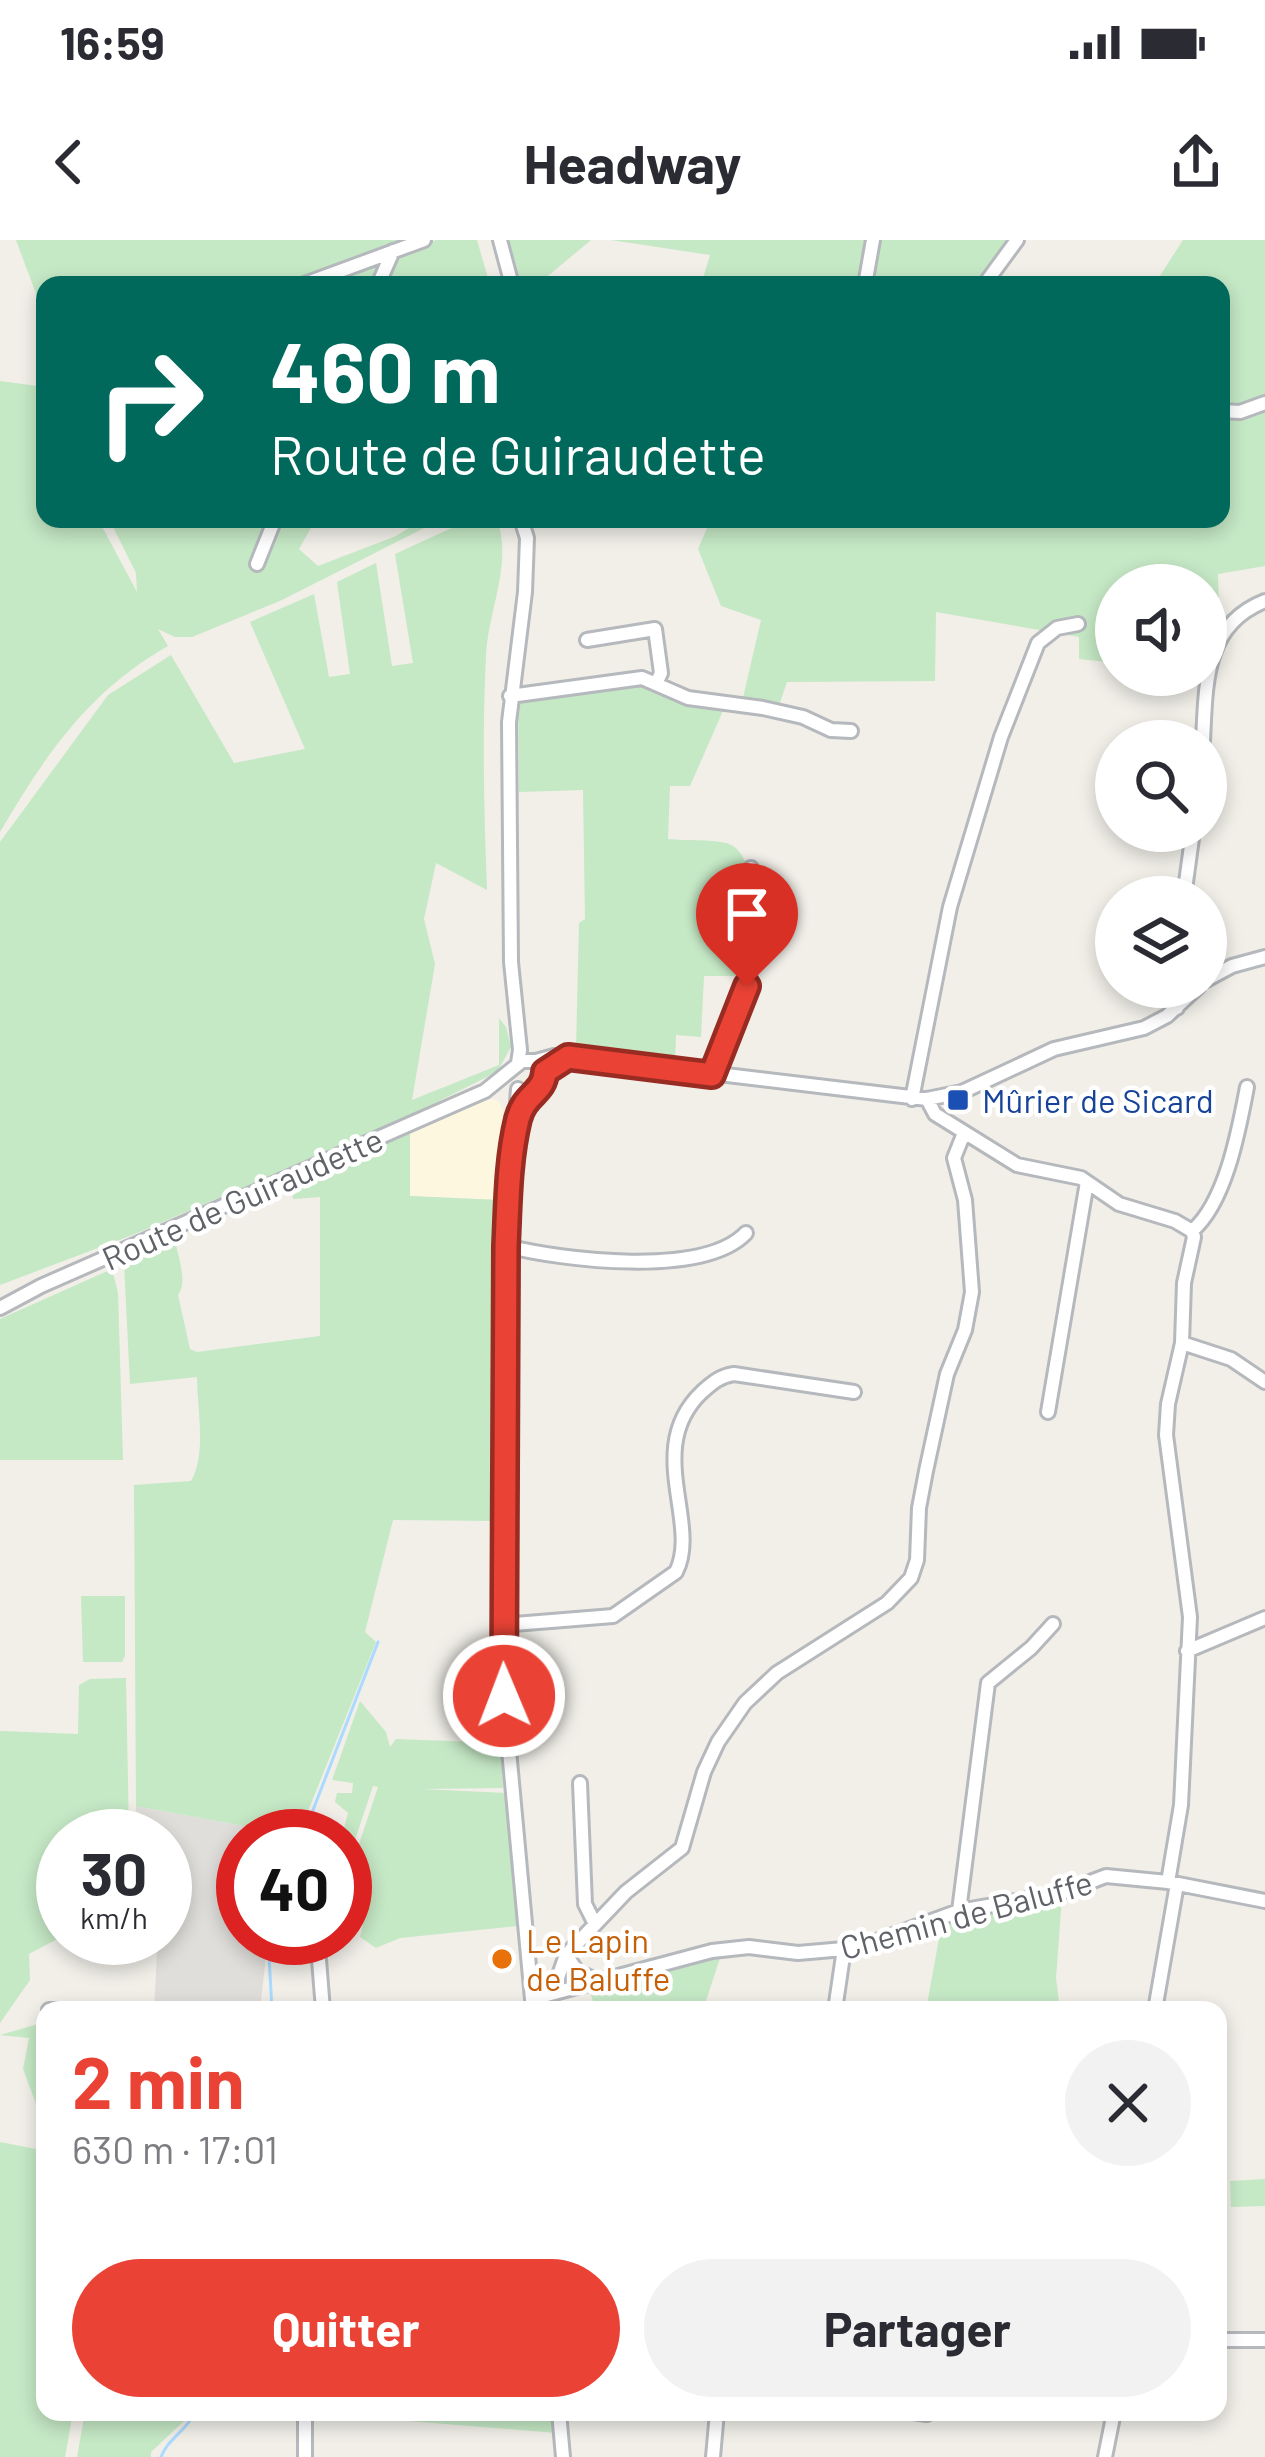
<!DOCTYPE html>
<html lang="fr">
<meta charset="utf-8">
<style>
body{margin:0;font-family:Barlow,sans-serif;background:#f2f2f3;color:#2b2b33;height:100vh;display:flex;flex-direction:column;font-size:45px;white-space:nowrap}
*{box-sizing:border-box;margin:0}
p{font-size:39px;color:#7c7c81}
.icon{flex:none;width:66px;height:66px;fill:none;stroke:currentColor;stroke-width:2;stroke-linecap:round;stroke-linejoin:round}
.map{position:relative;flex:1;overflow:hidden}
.side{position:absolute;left:36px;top:1761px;width:1191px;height:420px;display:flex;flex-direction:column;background:#fff;border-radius:24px;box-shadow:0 6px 18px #0003}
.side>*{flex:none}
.guide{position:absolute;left:36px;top:36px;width:1194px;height:252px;border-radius:24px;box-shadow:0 6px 18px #0003;background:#00695c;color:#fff;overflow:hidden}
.tools{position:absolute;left:1095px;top:324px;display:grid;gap:24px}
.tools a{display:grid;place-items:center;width:132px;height:132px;border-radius:50%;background:#fff;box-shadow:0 6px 18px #0003;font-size:60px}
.speed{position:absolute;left:36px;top:1569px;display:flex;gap:24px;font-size:60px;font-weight:700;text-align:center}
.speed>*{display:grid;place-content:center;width:156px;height:156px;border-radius:50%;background:#fff;box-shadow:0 6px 18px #0003;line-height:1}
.speed small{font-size:30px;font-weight:400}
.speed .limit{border:18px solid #d22;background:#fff;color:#111}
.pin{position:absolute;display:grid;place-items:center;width:102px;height:102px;color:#fff;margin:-123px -51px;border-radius:50% 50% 50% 0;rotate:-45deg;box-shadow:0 0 12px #0007}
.pin .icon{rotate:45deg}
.me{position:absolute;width:132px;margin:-66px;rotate:359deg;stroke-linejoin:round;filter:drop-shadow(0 0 9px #0008)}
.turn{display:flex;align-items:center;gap:42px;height:252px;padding:0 36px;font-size:54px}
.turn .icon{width:156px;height:156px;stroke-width:2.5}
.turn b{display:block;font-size:84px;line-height:102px}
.round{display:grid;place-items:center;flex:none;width:126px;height:126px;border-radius:63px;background:#f2f2f3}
.head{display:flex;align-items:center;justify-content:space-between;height:204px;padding:0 36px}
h1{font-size:72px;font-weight:700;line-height:90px;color:#ea4335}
.action{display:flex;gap:24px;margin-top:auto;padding:24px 36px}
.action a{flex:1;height:138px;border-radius:72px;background:#ea4335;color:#fff;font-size:48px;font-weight:700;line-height:138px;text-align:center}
.action a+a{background:#f2f2f3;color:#2b2b33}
.status{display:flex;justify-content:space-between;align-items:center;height:84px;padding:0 60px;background:#fff;direction:ltr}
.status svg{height:33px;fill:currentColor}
header{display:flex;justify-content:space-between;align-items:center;height:156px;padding:0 36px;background:#fff;font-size:54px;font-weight:700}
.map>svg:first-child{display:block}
</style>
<div class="status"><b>16:59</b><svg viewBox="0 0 49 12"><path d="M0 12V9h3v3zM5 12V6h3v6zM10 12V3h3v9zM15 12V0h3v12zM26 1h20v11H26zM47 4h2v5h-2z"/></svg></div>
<header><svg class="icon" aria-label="back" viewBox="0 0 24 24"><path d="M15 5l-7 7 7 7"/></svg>Headway<svg class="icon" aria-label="share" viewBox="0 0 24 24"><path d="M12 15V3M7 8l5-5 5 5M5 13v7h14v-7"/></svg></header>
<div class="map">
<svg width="1265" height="2217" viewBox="0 0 1265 2217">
<rect width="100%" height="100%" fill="#f1efe8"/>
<path fill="#fef7e0" d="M491 859 499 861 507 881 500 960 410 956V891Z"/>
<path fill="#e0deda" d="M136 1566 298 1596H243V1698H268L260 1770H154L157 1713 153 1698H165V1596H137Z"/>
<path fill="#c5e8c5" d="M16 0H408L280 45H45V78Z
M436 0H477L490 45H316Z
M508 0H591L537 45H521Z
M611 0H869L861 45H701L710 15Z
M879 0H1008L974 45H871Z
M1183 0H1265V326L1218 334 1219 367 1206 411V345H1116V423L1079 419V397L936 372 935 441 787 442 778 468 742 462 761 380 721 366 698 309 711 279H1221V45H1154Z
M0 141 45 147V279H98L137 352 136 333 109 279H316L299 309 318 326 396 296 423 279H442L282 360 192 397H175L158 389 168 406C87 452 45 516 0 592Z
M471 279H497C513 323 488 371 486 416 482 494 484 572 487 650L436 623 424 679 435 724 412 860 499 825V778L506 787 511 807 497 832 415 873 135 994 0 1045V602L108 455 171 415 234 523 305 509 250 382 314 354 329 437 350 434 337 342 376 323 392 426 413 423 395 314Z
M641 440 726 464 690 546H670L668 599C686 601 708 599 726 603 765 613 747 705 744 736H704L701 797 676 795 675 821 576 810 579 683 585 679 583 550 519 552 518 460Z
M410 891V956L500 960 495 1281 393 1280 365 1392 376 1402 298 1596 136 1566 134 1245 191 1241C207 1215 197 1167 197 1137L130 1144 124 1023 199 983 175 1000C178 1017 188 1041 178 1055L190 1109 197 1112 320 1096V957L293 959 291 941Z
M112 1029 118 1053 123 1220H0V1079Z
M81 1356H125V1416L122 1422H83Z
M126 1438 129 1596H63V1696L29 1714 30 1740 0 1783V1491L78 1494 79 1445 90 1439Z
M360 1461 386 1492 390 1507 396 1499 501 1503 503 1548 421 1549 506 1553 517 1686 400 1698 376 1708 360 1697 367 1667 345 1666V1646L378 1547 373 1546 345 1630 342 1596 348 1573 335 1562 337 1553H352L353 1543 332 1540Z
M1062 1657 1056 1738 1060 1770H926L942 1682Z
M721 1715 703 1770H596L590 1753Z
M45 1782V2172H73L65 2217H0V1902L36 1909 42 1880 23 1829 29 1798 0 1795Z
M1265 1939V1966L1231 1967 1230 1941Z
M85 2172H186L184 2181 151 2212V2217H77Z
M556 2172 557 2193 308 2173V2172Z"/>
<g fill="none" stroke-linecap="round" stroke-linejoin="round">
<path stroke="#aadaff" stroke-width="3" d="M303 1596 378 1402
M268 1698 272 1770
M161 2217C168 2198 187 2191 195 2172"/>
<g stroke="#b5b8bc" stroke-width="18">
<path id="minor" d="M500 0 512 45
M302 45 424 0
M378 45 393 11
M865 45 873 0
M984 45 1017 0
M1221 171 1240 172 1265 163
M257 324 275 279
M587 400 655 389 661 433 656 444
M510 456 642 438 688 458 763 468 803 477 831 490 851 491
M1203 501C1206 443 1204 385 1265 361
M1184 657 1193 591
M1206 740 1232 726 1265 717
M1172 747 1177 768
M536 821 554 816 577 817 927 859 962 852 1054 809 1144 788 1167 776 1198 747
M518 823 520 810 511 722 509 482 525 352 527 298 521 279
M712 835 749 739 753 684 751 628
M518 849 506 1006 503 1385 504 1456 533 1770
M912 859 950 667 1001 497 1038 403 1057 388 1078 384
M927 859 935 874 1017 925 1081 938 1119 964 1175 981 1192 991
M520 873 530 853 543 845 545 832
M1192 991C1226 962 1239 889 1247 847
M506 1006C562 1020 703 1038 746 993
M0 1068 41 1046 485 851 522 821H536L545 832
M1182 1103 1231 1119 1265 1142
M1048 1172 1087 942
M503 1385 613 1376 676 1332C701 1283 643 1208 702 1152 712 1143 720 1136 734 1134L854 1152
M1187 1411 1265 1378
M580 1543 585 1664 595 1684
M1168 1642 1181 1565 1190 1377 1166 1195 1168 1164 1182 1103 1184 1043 1194 997 1192 991
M959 1671 988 1443 1031 1408 1053 1384
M318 1707 323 1770
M566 1715 577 1731 597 1741
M553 1752 566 1715 626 1652 682 1608 704 1532 718 1502 745 1463 777 1433 887 1363 911 1338 917 1320 919 1268 926 1231 947 1134 965 1090 972 1052 965 960 954 918 964 893
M532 1759 712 1711 749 1707 798 1713 844 1709 874 1702 959 1671 1061 1653 1106 1636 1168 1642 1265 1661
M49 1770H65
M835 1770 844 1709
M1155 1770 1177 1644
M1218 2100H1265
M559 2172 563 2217
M913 2172 927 2174
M305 2217V2180
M713 2217 717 2172
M1105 2217 1114 2172"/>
</g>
<use href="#minor" stroke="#fff" stroke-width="12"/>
</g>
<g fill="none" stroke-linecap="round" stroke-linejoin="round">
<g stroke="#982c22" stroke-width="30">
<path id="route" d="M504 1456 506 1006C508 964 508 920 518 879 525 853 544 853 545 832L568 817 712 835 747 746"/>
</g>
<use href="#route" stroke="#ea4335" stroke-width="21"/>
</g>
<rect fill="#1a4fb4" stroke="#fff" stroke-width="4.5" x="946" y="848" width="24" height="24" rx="6"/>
<circle fill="#e8710a" stroke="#fff" stroke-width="4.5" cx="502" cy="1719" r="12"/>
<g text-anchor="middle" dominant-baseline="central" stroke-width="9" stroke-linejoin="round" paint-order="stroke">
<g font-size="33" fill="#164399" stroke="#fff" text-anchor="start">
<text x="982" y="860">Mûrier de Sicard</text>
</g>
<g font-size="33" fill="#5f6368" stroke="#fff">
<text transform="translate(242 958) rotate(-24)">Route de Guiraudette</text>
<text transform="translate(966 1674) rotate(-15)">Chemin de Baluffe</text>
</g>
<g font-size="33" fill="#c56008" stroke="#fff" text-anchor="start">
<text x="526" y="1700">Le Lapin<tspan x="526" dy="38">de Baluffe</tspan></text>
</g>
</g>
</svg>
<div class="tools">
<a><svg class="icon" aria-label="sound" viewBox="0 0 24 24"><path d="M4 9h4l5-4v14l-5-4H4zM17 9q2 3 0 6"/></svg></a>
<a><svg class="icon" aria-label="search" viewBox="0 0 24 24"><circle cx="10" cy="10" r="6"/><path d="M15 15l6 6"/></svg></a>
<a><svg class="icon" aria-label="layers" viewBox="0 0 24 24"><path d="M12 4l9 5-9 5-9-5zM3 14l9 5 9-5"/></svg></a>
</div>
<div class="speed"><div>30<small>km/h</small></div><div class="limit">40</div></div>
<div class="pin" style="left:747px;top:746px;background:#d93025"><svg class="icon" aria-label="arrive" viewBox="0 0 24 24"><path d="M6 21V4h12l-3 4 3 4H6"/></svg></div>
<svg class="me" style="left:504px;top:1456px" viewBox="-20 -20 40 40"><circle r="17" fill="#ea4335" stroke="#fff" stroke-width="3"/><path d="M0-11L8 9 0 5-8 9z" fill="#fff"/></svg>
<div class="guide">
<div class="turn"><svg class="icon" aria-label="right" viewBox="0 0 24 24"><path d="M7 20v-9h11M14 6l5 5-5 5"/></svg><div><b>460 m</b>Route de Guiraudette</div></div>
</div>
<section class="side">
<div class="head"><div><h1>2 min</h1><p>630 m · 17:01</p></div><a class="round"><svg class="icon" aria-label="close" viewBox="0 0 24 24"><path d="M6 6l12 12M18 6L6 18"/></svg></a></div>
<div class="action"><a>Quitter</a><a>Partager</a></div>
</section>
</div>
